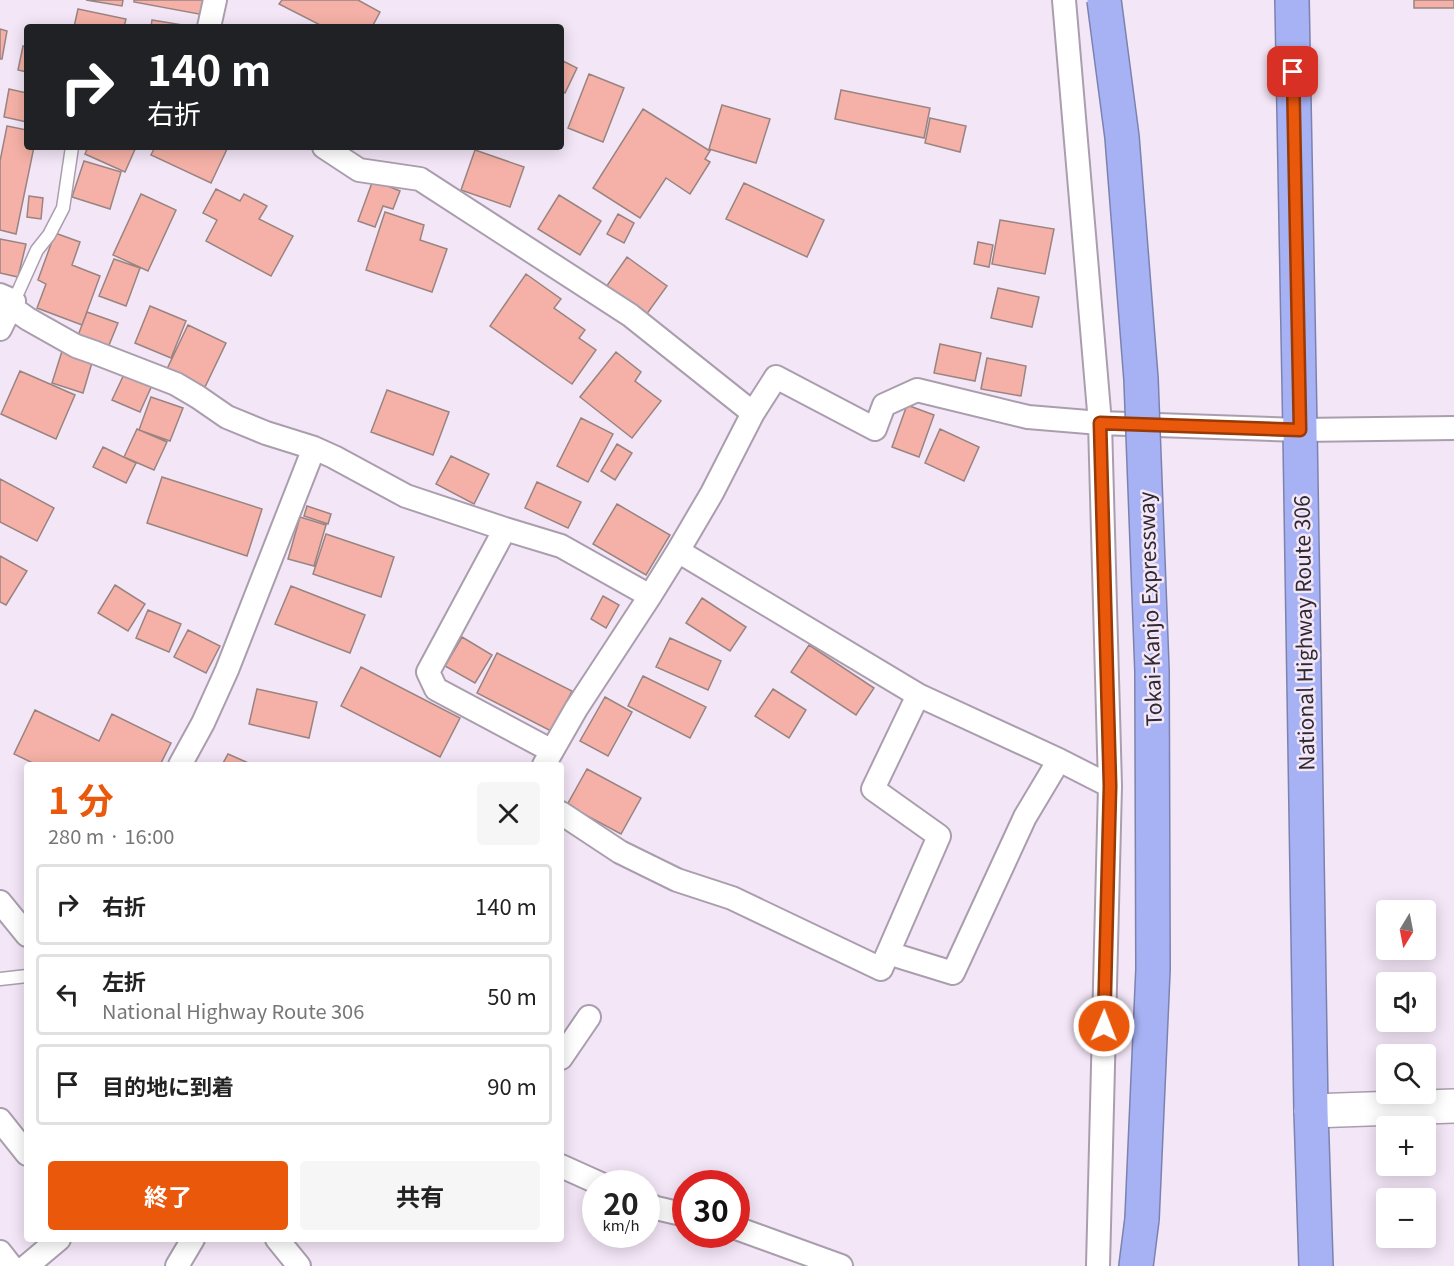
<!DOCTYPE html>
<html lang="ja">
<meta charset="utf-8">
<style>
body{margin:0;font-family:Georgia,"Noto Sans JP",serif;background:#f6f6f6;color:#222;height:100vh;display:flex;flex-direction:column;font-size:22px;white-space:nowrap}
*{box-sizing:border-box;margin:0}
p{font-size:20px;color:#767676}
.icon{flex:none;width:33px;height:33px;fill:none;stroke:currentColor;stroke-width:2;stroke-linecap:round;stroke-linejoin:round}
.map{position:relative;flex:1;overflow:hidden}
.details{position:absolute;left:24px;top:762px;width:540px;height:480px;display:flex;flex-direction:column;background:#fff;border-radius:6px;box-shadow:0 3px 15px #0003}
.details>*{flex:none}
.hud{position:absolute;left:24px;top:24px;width:540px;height:126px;border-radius:6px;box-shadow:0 3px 15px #0003;background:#202124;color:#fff;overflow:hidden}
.needle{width:39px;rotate:190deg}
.fabs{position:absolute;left:1376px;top:900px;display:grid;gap:12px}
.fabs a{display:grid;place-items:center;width:60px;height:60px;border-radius:6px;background:#fff;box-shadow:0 3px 15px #0003;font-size:30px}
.speed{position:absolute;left:582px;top:1170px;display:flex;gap:12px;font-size:30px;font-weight:700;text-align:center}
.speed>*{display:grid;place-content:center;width:78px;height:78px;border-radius:50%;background:#fff;box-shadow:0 3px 15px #0003;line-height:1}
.speed small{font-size:15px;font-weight:400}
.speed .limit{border:9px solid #d22;background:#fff;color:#111}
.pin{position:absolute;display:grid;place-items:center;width:51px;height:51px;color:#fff;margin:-26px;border-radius:12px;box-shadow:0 3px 9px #0006}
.me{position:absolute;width:66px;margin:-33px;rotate:1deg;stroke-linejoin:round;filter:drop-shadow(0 0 4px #0008)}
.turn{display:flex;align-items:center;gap:21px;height:126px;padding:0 24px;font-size:27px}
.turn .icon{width:78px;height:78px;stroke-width:2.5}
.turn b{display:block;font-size:42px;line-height:51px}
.round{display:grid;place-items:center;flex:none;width:63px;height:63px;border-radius:6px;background:#f6f6f6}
.overview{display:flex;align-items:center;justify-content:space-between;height:102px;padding:0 24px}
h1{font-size:36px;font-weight:700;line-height:45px;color:#ea580c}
.primary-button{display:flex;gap:12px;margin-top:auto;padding:12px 24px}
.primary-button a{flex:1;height:69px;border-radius:6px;background:#ea580c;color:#fff;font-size:24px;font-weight:700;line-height:69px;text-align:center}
.primary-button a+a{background:#f6f6f6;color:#222}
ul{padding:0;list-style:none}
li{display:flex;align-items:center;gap:18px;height:81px;margin:0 12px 9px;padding:0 12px;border:3px solid #e0e0e0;border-radius:6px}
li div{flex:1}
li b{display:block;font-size:22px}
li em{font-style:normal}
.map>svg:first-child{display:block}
</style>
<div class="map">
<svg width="1454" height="1266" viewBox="0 0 1454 1266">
<rect width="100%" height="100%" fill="#f3e6f7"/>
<path fill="#f5b1a7" stroke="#998481" stroke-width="1.5" d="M86 0H123L122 6Z
M134 0H207L204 15 134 2Z
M282 0H358L380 12 372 27H324L279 4Z
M1414 0H1454V8H1414Z
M78 9 126 19 124 27H74Z
M152 20 183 25 182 27H151Z
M0 29 7 31 2 59H0Z
M23 46 27 47V72L18 70Z
M561 60 577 68 565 93 561 91Z
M589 74 624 88 603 142 568 128Z
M9 89 27 93V122L4 117Z
M841 90 930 108 924 138 835 119Z
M722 105 770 119 756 163 709 149Z
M643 109 710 151 705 159 710 162 690 194 666 178 640 218 593 188Z
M930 118 966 126 960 152 925 143Z
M7 126 27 130V147H34L16 234 0 230V161Z
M88 147H136L125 172 85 154Z
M155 147H228L211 183 151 155Z
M475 150 524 167 510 207 461 190Z
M84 161 121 172 110 209 72 197Z
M373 180 400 191 393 209 383 206 375 227 358 221Z
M744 183 824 220 807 257 726 219Z
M216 189 240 201 244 194 267 206 259 219 293 236 271 276 206 241 217 220 203 213Z
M141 194 176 210 148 271 113 255Z
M559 195 601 221 580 255 538 229Z
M29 196 43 198 41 219 27 217Z
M385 212 424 225 420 240 447 249 432 292 366 270Z
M618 214 634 223 624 243 607 234Z
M1000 220 1054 229 1045 274 992 264Z
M55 233 80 242 72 265 100 276 82 325 37 308 46 284 38 280Z
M0 239 26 244 18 277 0 273Z
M978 242 993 245 989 267 974 264Z
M627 257 667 286 646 315 606 287Z
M114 259 140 268 126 306 99 296Z
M526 274 561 299 554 308 585 330 579 338 596 350 572 384 490 326Z
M998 288 1039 297 1032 327 991 318Z
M150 306 186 321 171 358 135 343Z
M87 312 118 323 107 350 77 338Z
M188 325 226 343 205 387 167 369Z
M940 344 981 353 975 381 934 373Z
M63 348 94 356 83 393 52 383Z
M616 352 641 372 635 381 661 401 632 438 580 397Z
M987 358 1026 366 1021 396 981 389Z
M126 370 153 383 140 412 112 400Z
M20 371 75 395 56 439 1 414Z
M387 390 449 412 433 455 371 432Z
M151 397 183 408 170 441 139 430Z
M907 405 934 415 919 457 892 447Z
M581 418 613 434 588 482 557 466Z
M137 429 167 442 154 470 124 457Z
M940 429 979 447 964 481 925 463Z
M617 444 632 453 615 480 601 471Z
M103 447 136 463 126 483 93 467Z
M451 456 489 474 474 504 436 484Z
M162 477 262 509 247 556 147 523Z
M0 479 54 508 37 541 0 522Z
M537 482 581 502 568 528 525 508Z
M617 504 670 535 646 575 593 544Z
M307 506 331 514 328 524 304 516Z
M300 517 326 525 314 566 288 559Z
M326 534 394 557 381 597 313 574Z
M0 556 27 571 6 605 0 602Z
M115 585 145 604 128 631 98 613Z
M291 586 365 615 350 653 275 624Z
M603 596 619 605 606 628 591 619Z
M702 598 746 627 730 651 686 623Z
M148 610 181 624 169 652 136 638Z
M188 630 220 646 206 673 174 657Z
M462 637 492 655 475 683 445 666Z
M670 638 721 661 708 690 656 667Z
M809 645 874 688 856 715 791 672Z
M497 653 572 691 551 731 477 693Z
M361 667 460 718 440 757 341 706Z
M643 676 706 707 690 738 628 706Z
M257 689 317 702 309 738 249 724Z
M773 689 806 710 789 738 755 716Z
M605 697 632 712 608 756 580 741Z
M35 710 99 741 112 714 171 743 160 765H37L14 754Z
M228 754 253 765H222Z
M587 769 641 798 621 834 567 805Z"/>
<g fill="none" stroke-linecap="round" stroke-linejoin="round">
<g stroke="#aa9eae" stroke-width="15">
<path id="lane" d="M14 301 37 250 49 235 63 208 72 147
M0 979 27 976"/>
</g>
<g stroke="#aa9eae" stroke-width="26">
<path id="street" d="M1064 0 1100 423 1110 786 1098 1266
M209 27 215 0
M324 147 359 170 420 179 630 315 753 413
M0 295 14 301 0 329
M11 307 28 319 76 346 96 353 176 384 198 397 227 417 266 433 314 448 334 457 406 496 505 529 561 546 650 596
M505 529 428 672 436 689 552 751
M678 551 918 695 1059 760 1110 786
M180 765 203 723 227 670 314 448
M544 765 576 709 650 596 678 551 712 493 753 413 776 377 875 429 884 405 917 390 1028 417 1100 423 1300 430 1454 428
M561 813 620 852 677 880 732 898 881 969 939 836 873 789 918 695
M0 902 27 935
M888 953 953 973 1025 817 1059 760
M561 1058 589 1017
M0 1120 27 1154
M561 1166 601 1184
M646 1203 656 1208 686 1215
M736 1228 841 1266
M277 1239 299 1266
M0 1252 11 1266
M27 1266 59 1239
M177 1266 193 1239"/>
</g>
<g stroke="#aa9eae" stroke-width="36">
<path id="secondary" d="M1311 1111 1454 1106"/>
</g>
<g stroke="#7c82af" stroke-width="36">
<path id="highway" d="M1292 0 1300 430 1311 1111 1316 1266
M1136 1266 1142 1219"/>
</g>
<use href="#lane" stroke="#fff" stroke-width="12"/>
<use href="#street" stroke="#fff" stroke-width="22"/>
<use href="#secondary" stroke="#fff" stroke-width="33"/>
<use href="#highway" stroke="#a6b2f4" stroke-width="33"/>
<g stroke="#7c82af" stroke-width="36" stroke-linecap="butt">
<path id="highway-bridge" d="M1104 0 1122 137 1141 379 1152 671 1153 969 1142 1219"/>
</g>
<use href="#highway-bridge" stroke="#a6b2f4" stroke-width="33"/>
</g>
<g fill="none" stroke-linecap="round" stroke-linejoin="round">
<g stroke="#983908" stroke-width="15">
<path id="route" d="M1104 1026 1110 786 1100 423 1300 430 1293 72"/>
</g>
<use href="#route" stroke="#ea580c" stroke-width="10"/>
</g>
<g text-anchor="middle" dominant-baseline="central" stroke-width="5" stroke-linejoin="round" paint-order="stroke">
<g font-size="21" fill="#2e292f" stroke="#f3e6f7">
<text transform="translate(1149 609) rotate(-92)">Tokai-Kanjo Expressway</text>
<text transform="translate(1303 633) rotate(-91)">National Highway Route 306</text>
</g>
</g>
</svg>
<div class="fabs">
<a><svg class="needle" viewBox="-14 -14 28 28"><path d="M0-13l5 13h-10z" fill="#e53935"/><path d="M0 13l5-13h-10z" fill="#767676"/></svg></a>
<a><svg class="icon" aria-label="sound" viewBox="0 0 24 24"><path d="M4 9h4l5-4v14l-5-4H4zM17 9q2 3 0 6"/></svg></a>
<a><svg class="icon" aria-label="search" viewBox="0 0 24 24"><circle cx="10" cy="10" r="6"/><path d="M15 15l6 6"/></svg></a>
<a>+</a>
<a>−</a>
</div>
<div class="speed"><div>20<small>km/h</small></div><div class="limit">30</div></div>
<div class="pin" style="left:1293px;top:72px;background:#d93025"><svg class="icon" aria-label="arrive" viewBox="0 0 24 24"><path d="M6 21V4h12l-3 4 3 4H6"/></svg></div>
<svg class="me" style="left:1104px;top:1026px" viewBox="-20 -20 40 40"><circle r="17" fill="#ea580c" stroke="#fff" stroke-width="3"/><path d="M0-11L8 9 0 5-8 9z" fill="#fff"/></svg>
<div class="hud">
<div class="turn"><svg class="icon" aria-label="right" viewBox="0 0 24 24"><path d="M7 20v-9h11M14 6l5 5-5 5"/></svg><div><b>140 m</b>右折</div></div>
</div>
<section class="details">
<div class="overview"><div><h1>1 分</h1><p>280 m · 16:00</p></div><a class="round"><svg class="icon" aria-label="close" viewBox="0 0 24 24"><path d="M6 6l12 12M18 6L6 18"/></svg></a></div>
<ul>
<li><svg class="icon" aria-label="right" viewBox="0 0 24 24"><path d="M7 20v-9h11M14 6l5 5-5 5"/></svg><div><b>右折</b></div><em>140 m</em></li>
<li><svg class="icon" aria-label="left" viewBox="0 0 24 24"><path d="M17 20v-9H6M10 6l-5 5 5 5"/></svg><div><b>左折</b><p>National Highway Route 306</p></div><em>50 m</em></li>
<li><svg class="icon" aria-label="arrive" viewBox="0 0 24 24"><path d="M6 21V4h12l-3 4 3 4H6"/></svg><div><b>目的地に到着</b></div><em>90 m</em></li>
</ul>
<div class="primary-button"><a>終了</a><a>共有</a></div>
</section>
</div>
